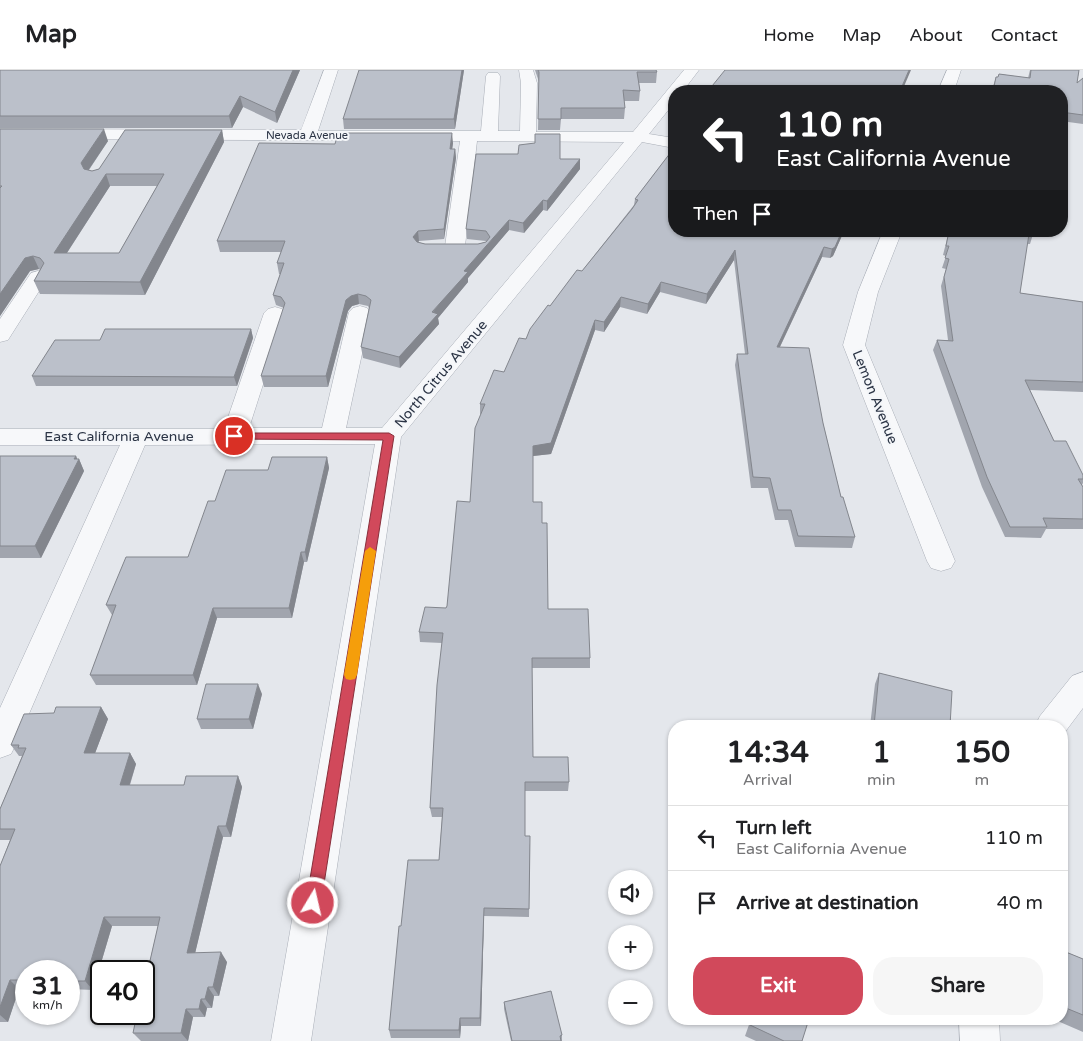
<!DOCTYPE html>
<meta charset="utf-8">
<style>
body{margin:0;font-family:"Varela Round",sans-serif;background:#f6f6f6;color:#202124;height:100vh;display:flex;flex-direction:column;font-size:19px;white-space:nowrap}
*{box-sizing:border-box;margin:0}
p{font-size:16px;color:#757577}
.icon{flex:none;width:28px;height:28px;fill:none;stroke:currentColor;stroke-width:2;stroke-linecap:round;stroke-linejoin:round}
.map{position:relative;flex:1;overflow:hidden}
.details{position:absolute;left:668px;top:650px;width:400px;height:305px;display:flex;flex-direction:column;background:#fff;border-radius:20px;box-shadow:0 1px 4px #0004}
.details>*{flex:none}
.banner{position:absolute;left:668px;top:15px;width:400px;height:152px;border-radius:20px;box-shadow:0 1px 4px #0004;background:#202124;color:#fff;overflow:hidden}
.buttons{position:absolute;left:608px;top:800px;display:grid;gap:10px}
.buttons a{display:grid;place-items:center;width:45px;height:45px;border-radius:50%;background:#fff;box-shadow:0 1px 4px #0004;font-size:25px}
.speed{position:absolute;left:15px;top:890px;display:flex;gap:10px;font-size:25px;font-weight:700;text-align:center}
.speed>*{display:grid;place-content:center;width:65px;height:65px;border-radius:50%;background:#fff;box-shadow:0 1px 4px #0004;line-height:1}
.speed small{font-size:12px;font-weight:400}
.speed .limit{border:2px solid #111;border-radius:8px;background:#fff;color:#111}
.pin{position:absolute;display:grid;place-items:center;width:42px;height:42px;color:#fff;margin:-21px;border:2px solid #fff;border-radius:50%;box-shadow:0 1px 5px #0007}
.me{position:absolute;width:55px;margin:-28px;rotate:9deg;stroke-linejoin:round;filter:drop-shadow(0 0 4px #0008)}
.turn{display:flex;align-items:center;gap:18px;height:105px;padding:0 25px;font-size:22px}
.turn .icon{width:65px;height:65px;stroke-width:2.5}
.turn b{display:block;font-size:35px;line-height:42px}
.then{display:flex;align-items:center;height:48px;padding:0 25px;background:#0003;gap:10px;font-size:19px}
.eta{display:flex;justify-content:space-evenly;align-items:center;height:85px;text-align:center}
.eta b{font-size:30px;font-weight:700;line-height:35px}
.button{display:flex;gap:10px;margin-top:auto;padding:10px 25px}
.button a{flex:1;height:58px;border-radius:20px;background:#d1495b;color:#fff;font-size:20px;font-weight:700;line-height:58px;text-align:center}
.button a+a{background:#f6f6f6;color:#202124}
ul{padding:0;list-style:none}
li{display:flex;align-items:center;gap:15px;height:65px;padding:0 25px;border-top:1px solid #e0e0e0}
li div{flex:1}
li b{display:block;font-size:19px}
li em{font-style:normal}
header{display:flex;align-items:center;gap:30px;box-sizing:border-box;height:70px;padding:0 25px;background:#fff;border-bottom:1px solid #e0e0e0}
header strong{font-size:24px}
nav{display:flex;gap:28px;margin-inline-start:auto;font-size:18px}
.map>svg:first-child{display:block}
</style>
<header>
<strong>Map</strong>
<nav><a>Home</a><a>Map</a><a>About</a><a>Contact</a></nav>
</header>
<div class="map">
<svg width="1083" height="971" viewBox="0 0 1083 971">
<rect width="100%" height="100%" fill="#e4e7ec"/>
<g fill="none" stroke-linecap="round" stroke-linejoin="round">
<g stroke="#a9aeb7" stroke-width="1">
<path id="minor" d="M324 0H338L318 61H481L486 6 488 3H498L500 6 498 61H520L521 13 519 0H533L537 13 536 62H633L684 0H699L683 21H674V33L649 64 674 68V78L642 72 401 367 311 971H271L375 374 145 375 16 674 11 684 0 688V638L120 375H0V359H224L264 243 268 239 275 237 282 239 286 243 249 358H322L349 242 353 238 360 236 367 238 371 242 346 358H382L624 72 477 71 465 176 462 180 455 182 448 180 445 176 460 71 0 69V59L301 60Z
M947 0H961L954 21H938Z
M883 161H902L878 222 865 275 955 491 951 498 941 501 931 498 927 491 843 275 858 222Z
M38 201 45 203 48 207 8 270 0 272V249L31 203Z
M1083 602V638L1062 666 1061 656H1035L1040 646 1072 606Z
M959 949H999L1000 971H960Z"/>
</g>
<use href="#minor" fill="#f7f8fa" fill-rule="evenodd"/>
</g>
<path fill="#a1a5ae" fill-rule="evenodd" d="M0 0H300L277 53 243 37 232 58H0Z
M464 0 455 59H344L343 49Z
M535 0H656L657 2 656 13H639L640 21 639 31H624L625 38 624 49H561L560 60H538L539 12Z
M1030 0H1079L1077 13 1083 8V54L1061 51V21L992 20 996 7H998L999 4 1028 8Z
M0 59 108 71 89 100 92 101 99 99 222 60 224 72 145 225 40 224 34 211 40 200 39 199 30 201 0 246ZM110 116H157L119 183H67Z
M453 73 452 79H455L456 88 444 169 419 171 418 172 425 174H478L486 172V171L467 169 466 159 560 89H580V99L547 141 543 140 524 163 509 160 468 208V212L438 248 439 254 400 298 363 288 361 277 369 238 368 236 359 234 352 236 348 241 328 317H264L261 306 284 238 276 235 273 225 280 204H279L277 193 281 182H220L217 171 335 74Z
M674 78V161H844L833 186 830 188 822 187 780 277 823 353 841 427 855 467 852 478 795 477 788 450H775L768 418H751L735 295 737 284H745L734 190 706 234 660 222 647 244 620 237 604 262 595 260 551 384 533 386V432L542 453 548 539 590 588V598H532L533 687 569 712 568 721H525V766L530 775 529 847 484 846 481 956H461L460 968H391L389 960 401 856 439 790 442 747H432L430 738 442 573 420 572 419 562 446 538 447 536 470 432 481 344H480V334L504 302 550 236 582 201 634 135 635 129Z
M949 161H1034L1030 174H1027L1020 223 1083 232V322L1030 320 1054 371 1083 405V413L1082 415 1083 417V459H1046L1041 468 1005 467 982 417 933 280 937 270H948L941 216 946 199 942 198 946 186 943 185Z
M251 259 253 268 237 316H36L32 306 100 270Z
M0 386H76L77 389H79L84 401 41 488H0Z
M327 387 329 398 307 492H304L292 548H217L197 615H96L90 605 113 545H112L106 535 188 487 268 400Z
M879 603 950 656H870L875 614Z
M262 624 253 659H201L197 649Z
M101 637 108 649 95 683H130L136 694 130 715H184L238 706 242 717 231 767H223L195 883 227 892 219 926H214L212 938H207L205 947H193L188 971H141L133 963 158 856H112L93 920 69 919V901H26V919H19L8 952H0V796L10 770H0V739L22 686H19L11 675 54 643Z
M1061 880 1083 889V962L1053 949H1061Z
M504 932 562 965V971H511L504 939Z
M751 949H809L802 971H756L745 966Z"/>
<path fill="#83868d" d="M293 0H300L277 53 275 42Z
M462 0H464L455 59 454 49Z
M909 0H911L902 21H900Z
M240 26 243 37 232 58 229 46Z
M104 59 108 71 85 105 81 93Z
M222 60 224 72 145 225 140 212Z
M452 63 453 73 451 88 450 79Z
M455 79 456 88 444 169V159Z
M580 89V99L547 141V131Z
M106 104 110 116 59 195 54 183Z
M543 130V140L524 163 523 153Z
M509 150V160L468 208V212L438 248 439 254 400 298 399 287 464 201Z
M418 161 419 171 414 177 413 167Z
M842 161H844L833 186 830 188 832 179Z
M824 177 822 187 775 287 777 277Z
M735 180 734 190 706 234 707 224Z
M33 186 39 199 30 201 0 246V224L25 188Z
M661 212 660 222 647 244 648 234Z
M358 224 359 234 352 236 348 241 328 317 326 306 346 230 351 226Z
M621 227 620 237 604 262V252Z
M595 250V260L551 384 533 386V376Z
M251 259 253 268 237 316 234 307Z
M76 386 78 391 79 389 84 401 41 488 35 476Z
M327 387 329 398 307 492 305 482Z
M301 482 304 492 292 548 289 538Z
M213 538 217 548 197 615 193 605Z
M258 614 262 624 253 659 249 649Z
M101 637 108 649 91 694 84 683Z
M130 683 136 694 126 726 120 715Z
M238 706 242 717 231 767 226 756Z
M218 756 223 767 193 892 187 883Z
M484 838V846L481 956 480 948Z
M104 847 112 856 93 920 85 911Z
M221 882 227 892 219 926 213 917Z
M10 910 19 919 8 952 0 945V937Z
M208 917 214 926 212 938 205 929Z
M201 929 207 938 205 947 199 939Z
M186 939 193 947 188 971 181 963Z
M460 948 461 956 460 968 459 960Z"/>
<path fill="#bbc0ca" stroke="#83868d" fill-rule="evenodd" d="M0 0H293L275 42 240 26 229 46H0Z
M359 0H462L454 49H343Z
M538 0H656L657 2H637L640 21 623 20 625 38H561V49H538L539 2Z
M725 0H909L900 21H708Z
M1031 0H1079L1077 13 1083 8V45L1061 42V21H989L990 20 993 21 996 7H998L999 4 1030 8Z
M0 59H104L81 93 84 99 92 101 99 99 125 60H222L140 212 34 211 44 193 40 188 33 186 25 188 0 224V118L2 116H0ZM106 104H164L119 183H54Z
M338 63H452L450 79H455L444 159 418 161 413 167 417 172 425 174H478L486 172 490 167 486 161 466 159 476 84H518L519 75 535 73V64H560V89H580L547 131 543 130 523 153 509 150 464 201 468 202 432 242 438 244 399 287 361 277 371 230 366 226 358 224 351 226 346 230 326 306H261L285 233 281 227 273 225 284 193H277L285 171H217L259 73 335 74Z
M674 78V161H842L835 177 832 179 824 177 777 277 809 278 823 353 841 427H843L855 467 798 466 791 440H778L770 408 753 407 737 284H748L735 180 707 224 661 212 648 234 621 227 604 252 595 250 551 373 533 376V432H542V453H547L548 539H588L590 588H532L533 687H568L569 712H525V766H530L529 839 484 838 480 948H460L459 960H389L399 856H401L408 790H439L443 738H430L437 615 443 563 419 562 425 537 446 538 447 536 457 431 470 432 475 358 485 334H480L494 300 504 302 519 268 526 269 530 259 548 235 550 236 577 200 582 201 632 139 638 130 635 129Z
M949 161H1034V165L1029 164 1020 223 1083 232V312L1025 310 1054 371H1066L1083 405V409H1078L1083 417V449L1043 448 1047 457H1010L987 407 937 270 953 271 944 207 949 189 945 188 949 176H946Z
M105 259H251L234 307 32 306 55 270H100Z
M0 386H76L74 389H79L35 476H0Z
M272 387H327L305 482H301L289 538H213L193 605H90L116 535H106L126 487H188L208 431H215L226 400H268Z
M879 603 952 621 950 656H874Z
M206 614H258L249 649H197Z
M56 637H101L84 683H130L120 715H184L186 706H238L226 756H218L187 883 221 882 213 917H208L205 929H201L199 939H186L181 963H133L137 944H144V917L160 847H104L85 911H69V901H26V910H10L0 937V796L15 759H0V739L26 678H18L19 675H11L24 644 54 643Z
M1061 880 1083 889V945L1061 936Z
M551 921 562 965 560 966 561 971H512L504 932Z
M752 949H809L802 971H784L750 955Z"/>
<path fill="#d1495b" stroke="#882f3b" d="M234 363H389L394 366 321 833 319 839 313 841 308 839 306 833 383 370 231 369 229 366Z"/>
<path fill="#f59e0b" d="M370 477 376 481 357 605 355 609 350 610 346 609 344 605 365 481Z"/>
<g text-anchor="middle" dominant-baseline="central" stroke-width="4" stroke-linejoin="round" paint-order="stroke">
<g font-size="11" fill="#2b3445" stroke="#f4f6f9">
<text x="307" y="65">Nevada Avenue</text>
</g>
<g font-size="14" fill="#2b3445" stroke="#f4f6f9">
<text transform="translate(441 304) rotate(-50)">North Citrus Avenue</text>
<text transform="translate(875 327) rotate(68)">Lemon Avenue</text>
<text x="119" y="366">East California Avenue</text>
</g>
</g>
</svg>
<div class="buttons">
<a><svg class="icon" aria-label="sound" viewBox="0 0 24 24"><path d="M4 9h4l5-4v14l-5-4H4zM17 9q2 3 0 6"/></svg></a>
<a>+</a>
<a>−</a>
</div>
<div class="speed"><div>31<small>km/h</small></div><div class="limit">40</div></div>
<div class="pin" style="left:234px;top:366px;background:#d93025"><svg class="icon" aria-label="arrive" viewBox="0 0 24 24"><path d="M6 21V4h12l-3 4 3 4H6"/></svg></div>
<svg class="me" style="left:313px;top:833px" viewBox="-20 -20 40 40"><circle r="17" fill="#d1495b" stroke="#fff" stroke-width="3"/><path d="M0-11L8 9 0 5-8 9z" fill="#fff"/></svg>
<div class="banner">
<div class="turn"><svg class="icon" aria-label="left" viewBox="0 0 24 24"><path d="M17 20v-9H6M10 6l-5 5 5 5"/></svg><div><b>110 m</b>East California Avenue</div></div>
<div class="then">Then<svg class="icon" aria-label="arrive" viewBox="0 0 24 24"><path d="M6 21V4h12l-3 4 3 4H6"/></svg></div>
</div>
<section class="details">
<div class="eta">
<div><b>14:34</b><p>Arrival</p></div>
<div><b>1</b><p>min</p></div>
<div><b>150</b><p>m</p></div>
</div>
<ul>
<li><svg class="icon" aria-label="left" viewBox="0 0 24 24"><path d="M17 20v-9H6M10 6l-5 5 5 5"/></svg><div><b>Turn left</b><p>East California Avenue</p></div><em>110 m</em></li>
<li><svg class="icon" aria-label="arrive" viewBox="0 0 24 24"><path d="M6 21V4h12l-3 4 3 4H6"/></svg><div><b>Arrive at destination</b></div><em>40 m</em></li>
</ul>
<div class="button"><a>Exit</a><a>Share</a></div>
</section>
</div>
